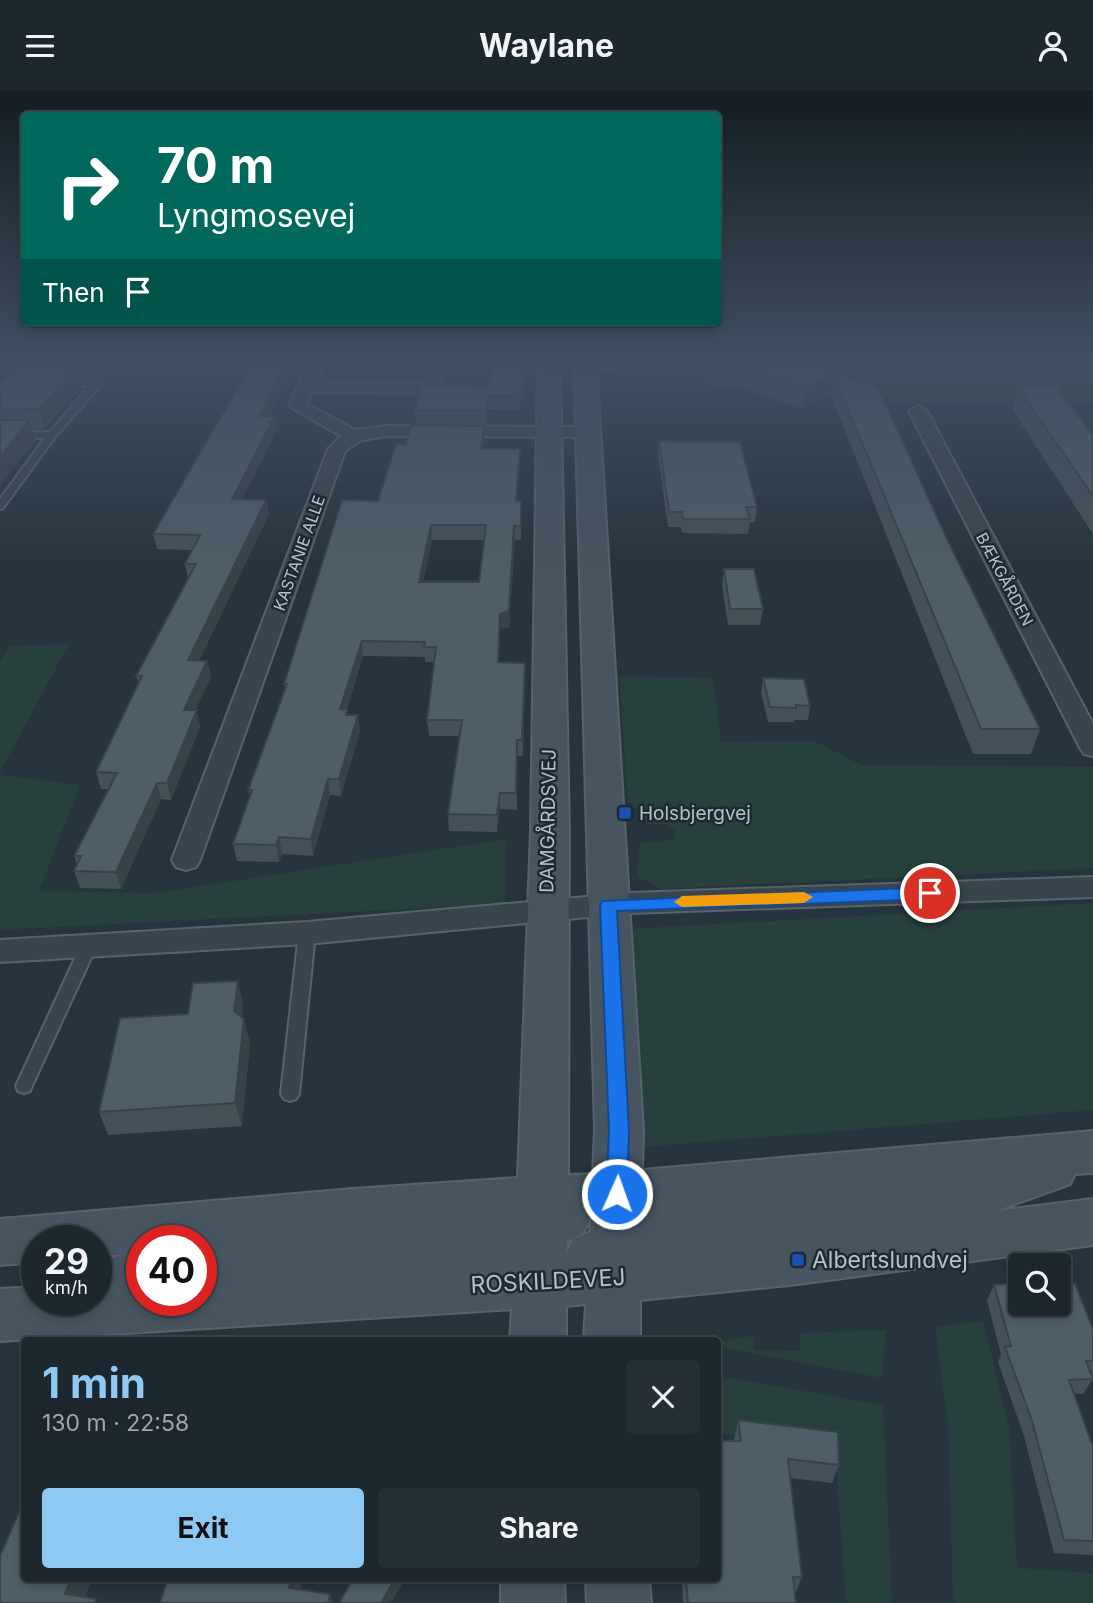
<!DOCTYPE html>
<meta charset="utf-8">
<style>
body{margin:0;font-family:Inter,sans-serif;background:#252f36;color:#f1f3f6;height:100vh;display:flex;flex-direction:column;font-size:26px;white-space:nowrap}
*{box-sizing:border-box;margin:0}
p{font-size:23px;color:#a0a5aa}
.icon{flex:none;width:38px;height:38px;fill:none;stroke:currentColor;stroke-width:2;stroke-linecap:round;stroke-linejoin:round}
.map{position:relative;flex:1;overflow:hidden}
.details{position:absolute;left:21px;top:1246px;width:700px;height:245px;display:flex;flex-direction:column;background:#1c272e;border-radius:7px;box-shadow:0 4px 10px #0003,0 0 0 2px #3a444a}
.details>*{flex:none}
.hud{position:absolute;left:21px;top:21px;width:700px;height:214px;border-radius:7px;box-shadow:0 4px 10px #0003,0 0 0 2px #3a444a;background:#00695c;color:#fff;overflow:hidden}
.buttons{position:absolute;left:1008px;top:1162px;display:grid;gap:14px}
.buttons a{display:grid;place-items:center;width:63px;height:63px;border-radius:7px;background:#1c272e;box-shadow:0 4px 10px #0003,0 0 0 2px #3a444a;font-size:35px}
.speed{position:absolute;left:21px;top:1134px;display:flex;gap:14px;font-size:35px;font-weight:700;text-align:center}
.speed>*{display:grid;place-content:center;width:91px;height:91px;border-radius:50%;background:#1c272e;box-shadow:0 4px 10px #0003,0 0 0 2px #3a444a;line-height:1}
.speed small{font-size:18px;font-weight:400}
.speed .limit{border:10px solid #d22;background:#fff;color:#111}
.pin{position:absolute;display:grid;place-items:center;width:60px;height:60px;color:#fff;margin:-30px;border:4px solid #fff;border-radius:50%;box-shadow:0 2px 7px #0007}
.me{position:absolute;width:77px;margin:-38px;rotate:2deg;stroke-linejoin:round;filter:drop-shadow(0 0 5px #0008)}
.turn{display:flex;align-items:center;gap:24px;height:147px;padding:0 21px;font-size:32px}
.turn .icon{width:91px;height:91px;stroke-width:2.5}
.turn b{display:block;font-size:49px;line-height:60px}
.then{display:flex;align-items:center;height:66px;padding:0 21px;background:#0003;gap:14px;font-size:26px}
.round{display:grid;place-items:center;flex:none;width:74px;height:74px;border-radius:7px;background:#252f36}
.overview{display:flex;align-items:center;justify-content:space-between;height:119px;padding:0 21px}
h1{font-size:42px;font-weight:700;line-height:52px;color:#8ec9f4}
.action{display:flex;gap:14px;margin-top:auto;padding:14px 21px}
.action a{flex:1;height:80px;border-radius:7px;background:#8ec9f4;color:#111;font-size:28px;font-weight:700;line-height:80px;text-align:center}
.action a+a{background:#252f36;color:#f1f3f6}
header{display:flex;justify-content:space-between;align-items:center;height:91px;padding:0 21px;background:#1c272e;font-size:32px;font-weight:700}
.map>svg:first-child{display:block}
</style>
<header><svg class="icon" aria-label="menu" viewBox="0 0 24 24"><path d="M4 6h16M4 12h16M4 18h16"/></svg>Waylane<svg class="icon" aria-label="person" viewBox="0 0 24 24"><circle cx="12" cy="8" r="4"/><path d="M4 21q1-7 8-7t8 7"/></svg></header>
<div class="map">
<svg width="1093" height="1512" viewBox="0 0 1093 1512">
<rect width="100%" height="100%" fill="#25343d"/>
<path fill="#28403d" d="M743 269H1093V312H850L837 302Z
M69 553 0 681V570L9 555Z
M619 585 713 587 721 651 815 650 861 674 1093 676V777L662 798 637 786 640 752 674 749 676 741 666 733 649 734 641 721 628 710Z
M0 684 80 694 39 800 155 802 506 748 505 813 0 839Z
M1093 812V1019L642 1056 627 838Z
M983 1230 1009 1337 1017 1477 1093 1482V1512H953L948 1334 935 1236Z
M886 1239 882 1287 718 1256V1250L754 1245V1259L800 1260 799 1242Z
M718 1285 883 1314 892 1512H846L834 1349 718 1343Z"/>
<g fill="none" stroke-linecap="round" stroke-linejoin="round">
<g stroke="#57636b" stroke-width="4">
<path id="lane" d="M608 269H616L615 277H549L545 275 549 273H608Z
M57 291H98L102 293 55 346 3 417 0 418V408L45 347H0V341H50L89 295H57Z
M307 837 312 838 315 842 299 1003 296 1008 290 1010 284 1008 281 1003 299 842 302 838Z
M89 848 94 850 97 854 32 995 30 1000 24 1002 18 1000 16 995 81 854 84 850Z"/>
</g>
<g stroke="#57636b" stroke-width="4">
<path id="street" d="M310 269H326L317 291 424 292 430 269H446L439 297 431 302 312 301 307 313 355 339 385 335 589 336 598 341 589 346 385 345 359 350 345 360 200 769 196 776 186 779 176 776 172 769 328 358 341 345 289 315Z
M918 315 927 320 1093 633V665L1084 663 1080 657 909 320Z
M1093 786V806L630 822 307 853 0 871V849L307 831 630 802Z"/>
</g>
<g stroke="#57636b" stroke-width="4">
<path id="secondary" d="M538 269H560L569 741 568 1084 593 1083 595 1039 574 269H596L643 1039 642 1079 1093 1040V1082L1075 1083 1070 1093 996 1120 1093 1108V1154L798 1193 640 1209V1250H584L586 1213 566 1215V1250H510L512 1218 0 1250V1198L37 1196V1209H96V1171L126 1163 96 1166V1150H37V1171L0 1174V1128L353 1098 518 1087 531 741ZM591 1127 590 1141 573 1148 567 1162V1150L582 1143ZM142 1150H201V1209H142Z
M501 1488H564L565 1512H501Z
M586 1488H649L651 1512H587Z"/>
</g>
<use href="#lane" fill="#39454d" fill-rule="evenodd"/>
<use href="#street" fill="#39454d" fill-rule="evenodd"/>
<use href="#secondary" fill="#475560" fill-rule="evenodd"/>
</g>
<path fill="#435159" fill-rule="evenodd" d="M11 269H117L102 288H78L80 298 44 338 32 339 35 350 0 395V291L14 279Z
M288 269H290L291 278 269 325H275L277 339 242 408 266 409 269 423 199 570H207L211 586 195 619 200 636 171 709 161 708 121 798 80 797 74 780 77 774 74 765 109 698H101L96 681 139 593 136 585 188 488 185 473 192 459 157 458 153 443Z
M625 269H803L804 272 878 296 947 448 1040 638 1031 663H973L831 304 802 318 735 294H705L703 285 627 284Z
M528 274 520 319 488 318 486 333H416L415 319 488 295Z
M1017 295 1093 345V443L1012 318Z
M484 348 483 358 520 372 517 410H521V449H515L509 536 500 538 499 571 525 587 523 665H517V719L500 718 497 741 449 740 448 723 459 645H429L427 629 434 571H425V566L363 565 347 618 348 624H358L360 640 341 705 330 704 313 765 282 763 279 771 237 770 233 753 250 707 248 699 285 599 284 593 378 410 406 354ZM432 449H484L479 491H423Z
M659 350 757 416 755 431H750L748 443 682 442 681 436H668L658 364Z
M724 478 763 518 760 534H728L722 494Z
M763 587 810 615 808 629H794V631H768L761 602Z
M243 913 242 926 244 928 250 952 242 1035 108 1044 99 1021 188 923Z
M994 1194 1093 1239V1285H1092L1093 1288 1083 1303H1074L1093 1356V1464L1054 1462 1024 1345 998 1271 1001 1264 987 1209Z
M738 1329 839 1374 832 1392 790 1387 802 1486 795 1503 796 1512H683L682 1488H718L734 1348Z"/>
<path fill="#374249" d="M98 269H117L102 288Z
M288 269H290L291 278 262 339 260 325Z
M526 269H528V274L520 319 519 305Z
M75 278 80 298 44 338 39 318Z
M834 284 831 304 802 318 805 297Z
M488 305V318L486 333V319Z
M275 325 277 339 235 423 232 408Z
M29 329 35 350 0 395V366Z
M484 335V348L481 371V358Z
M520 358V372L516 424V410Z
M266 409 269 423 192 585 188 569Z
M431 434 432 449 420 506 419 491Z
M514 435 515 449 509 536 500 538 499 587 500 523Z
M362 550 363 565 342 634 340 618Z
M207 570 211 586 188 635 184 619Z
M525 572V587L523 665 522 649Z
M197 619 200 636 171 709 167 692Z
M358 624 360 640 341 705 339 688Z
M328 688 330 704 313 765 311 748Z
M157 692 161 708 121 798 116 781Z
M500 702V718L497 741V724Z
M279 746 282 763 279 771 276 754Z
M238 890 243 913 240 943 234 920Z
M244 928 250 952 242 1035 235 1012Z
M71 1488H92L83 1512 65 1503Z
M292 1488H303L296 1512 289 1497Z
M395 1488H405L391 1512H381Z
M330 1503 333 1512H328Z"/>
<path fill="#4e5e68" stroke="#374249" stroke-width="2" fill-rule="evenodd" d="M254 269H288L260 325H275L232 408 266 409 188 569 207 570 184 619H197L167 692H157L116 781 74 780 81 765H74L117 682 96 681 142 585H136L196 473H185L200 444 153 443Z
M493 269H526L519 305H488L486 319H415L421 294 488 295Z
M706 269H803L804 272 878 296 947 448 1040 638H981L834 284 805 297 737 274 706 273Z
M15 278H75L39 318 0 319V291Z
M1017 295H1057L1093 345V405Z
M0 329H29L0 366Z
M411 334 484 335 481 358H520L516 410H521V435H514L509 520 500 523 498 571 525 572 522 649H517L516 702H500L497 724 448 723 462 629H427L436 556H424L425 551 362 550 340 618H347L346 624H358L339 688H328L311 748 279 746 276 754 233 753 252 699H248L287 593H284L342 409 378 410 396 353 406 354ZM431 434H486L479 491H419Z
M659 350 740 351 757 416H746L750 428H683L682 421H669Z
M724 478H754L763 518H730Z
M763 587 804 588 810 615 796 614V617L770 616Z
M238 890 234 920 244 928 235 1012 99 1021 120 927 188 923 193 892Z
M1020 1191V1213H1059V1193L1075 1192 1093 1239V1270H1086L1093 1288 1069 1289 1093 1356V1450L1064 1449 1032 1330 1005 1256 1011 1255 994 1194Z
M738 1329 838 1341 839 1374 788 1368 802 1486H793L796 1512H688L686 1488H718V1350H741Z
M24 1410V1488H71L65 1503 96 1508 95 1512H0V1465Z
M168 1488H292L289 1497 330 1503 328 1512H160Z
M353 1488H395L381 1512H339Z"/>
<linearGradient id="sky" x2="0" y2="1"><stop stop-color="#141d22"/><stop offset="0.56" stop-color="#405062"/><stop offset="1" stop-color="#405062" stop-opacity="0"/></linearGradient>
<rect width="1093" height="481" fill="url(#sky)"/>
<path fill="#1a73e8" stroke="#114b97" stroke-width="2" d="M930 796 938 802 930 808 617 820 629 1040 627 1103 624 1110 617 1112 610 1110 606 1103 609 1040 600 815 602 810Z"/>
<path fill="#f59e0b" d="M804 801 813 806 804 812 682 816 674 811 682 805Z"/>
<g fill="#1a4fb4" stroke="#1e2a32" stroke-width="2.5">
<rect x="618" y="715" width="14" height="14" rx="3.5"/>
<rect x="791" y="1162" width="14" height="14" rx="3.5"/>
</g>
<g text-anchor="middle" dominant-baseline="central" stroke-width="5" stroke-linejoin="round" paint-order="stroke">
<g font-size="16" fill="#b5c0c8" stroke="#1e2a32">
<text transform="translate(299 462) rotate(-70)">KASTANIE ALLE</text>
<text transform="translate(1005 488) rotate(62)">BÆKGÅRDEN</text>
</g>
<g font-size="19" fill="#b5c0c8" stroke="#1e2a32" text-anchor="start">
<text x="639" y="722">Holsbjergvej</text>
</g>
<g font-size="19" fill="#b5c0c8" stroke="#1e2a32">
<text transform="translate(548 730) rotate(-89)">DAMGÅRDSVEJ</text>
</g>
<g font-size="23" fill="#b5c0c8" stroke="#1e2a32" text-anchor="start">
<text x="812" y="1169">Albertslundvej</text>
</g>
<g font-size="23" fill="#b5c0c8" stroke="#1e2a32">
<text transform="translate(548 1190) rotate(-3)">ROSKILDEVEJ</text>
</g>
</g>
</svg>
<div class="buttons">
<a><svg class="icon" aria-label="search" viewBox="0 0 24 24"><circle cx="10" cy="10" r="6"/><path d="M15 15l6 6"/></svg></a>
</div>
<div class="speed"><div>29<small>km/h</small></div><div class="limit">40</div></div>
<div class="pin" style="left:930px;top:802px;background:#d93025"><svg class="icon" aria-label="arrive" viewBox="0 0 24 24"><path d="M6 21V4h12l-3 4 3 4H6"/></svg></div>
<svg class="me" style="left:617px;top:1103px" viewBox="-20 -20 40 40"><circle r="17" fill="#1a73e8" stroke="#fff" stroke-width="3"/><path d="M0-11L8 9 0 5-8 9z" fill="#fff"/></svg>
<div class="hud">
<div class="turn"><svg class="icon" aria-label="right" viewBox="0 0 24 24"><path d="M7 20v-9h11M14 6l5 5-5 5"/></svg><div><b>70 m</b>Lyngmosevej</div></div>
<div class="then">Then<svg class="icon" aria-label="arrive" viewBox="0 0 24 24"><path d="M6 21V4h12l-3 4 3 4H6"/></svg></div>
</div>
<section class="details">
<div class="overview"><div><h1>1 min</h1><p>130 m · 22:58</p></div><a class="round"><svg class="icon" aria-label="close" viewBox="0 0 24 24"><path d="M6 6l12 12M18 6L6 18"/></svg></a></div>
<div class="action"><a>Exit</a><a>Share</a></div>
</section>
</div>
